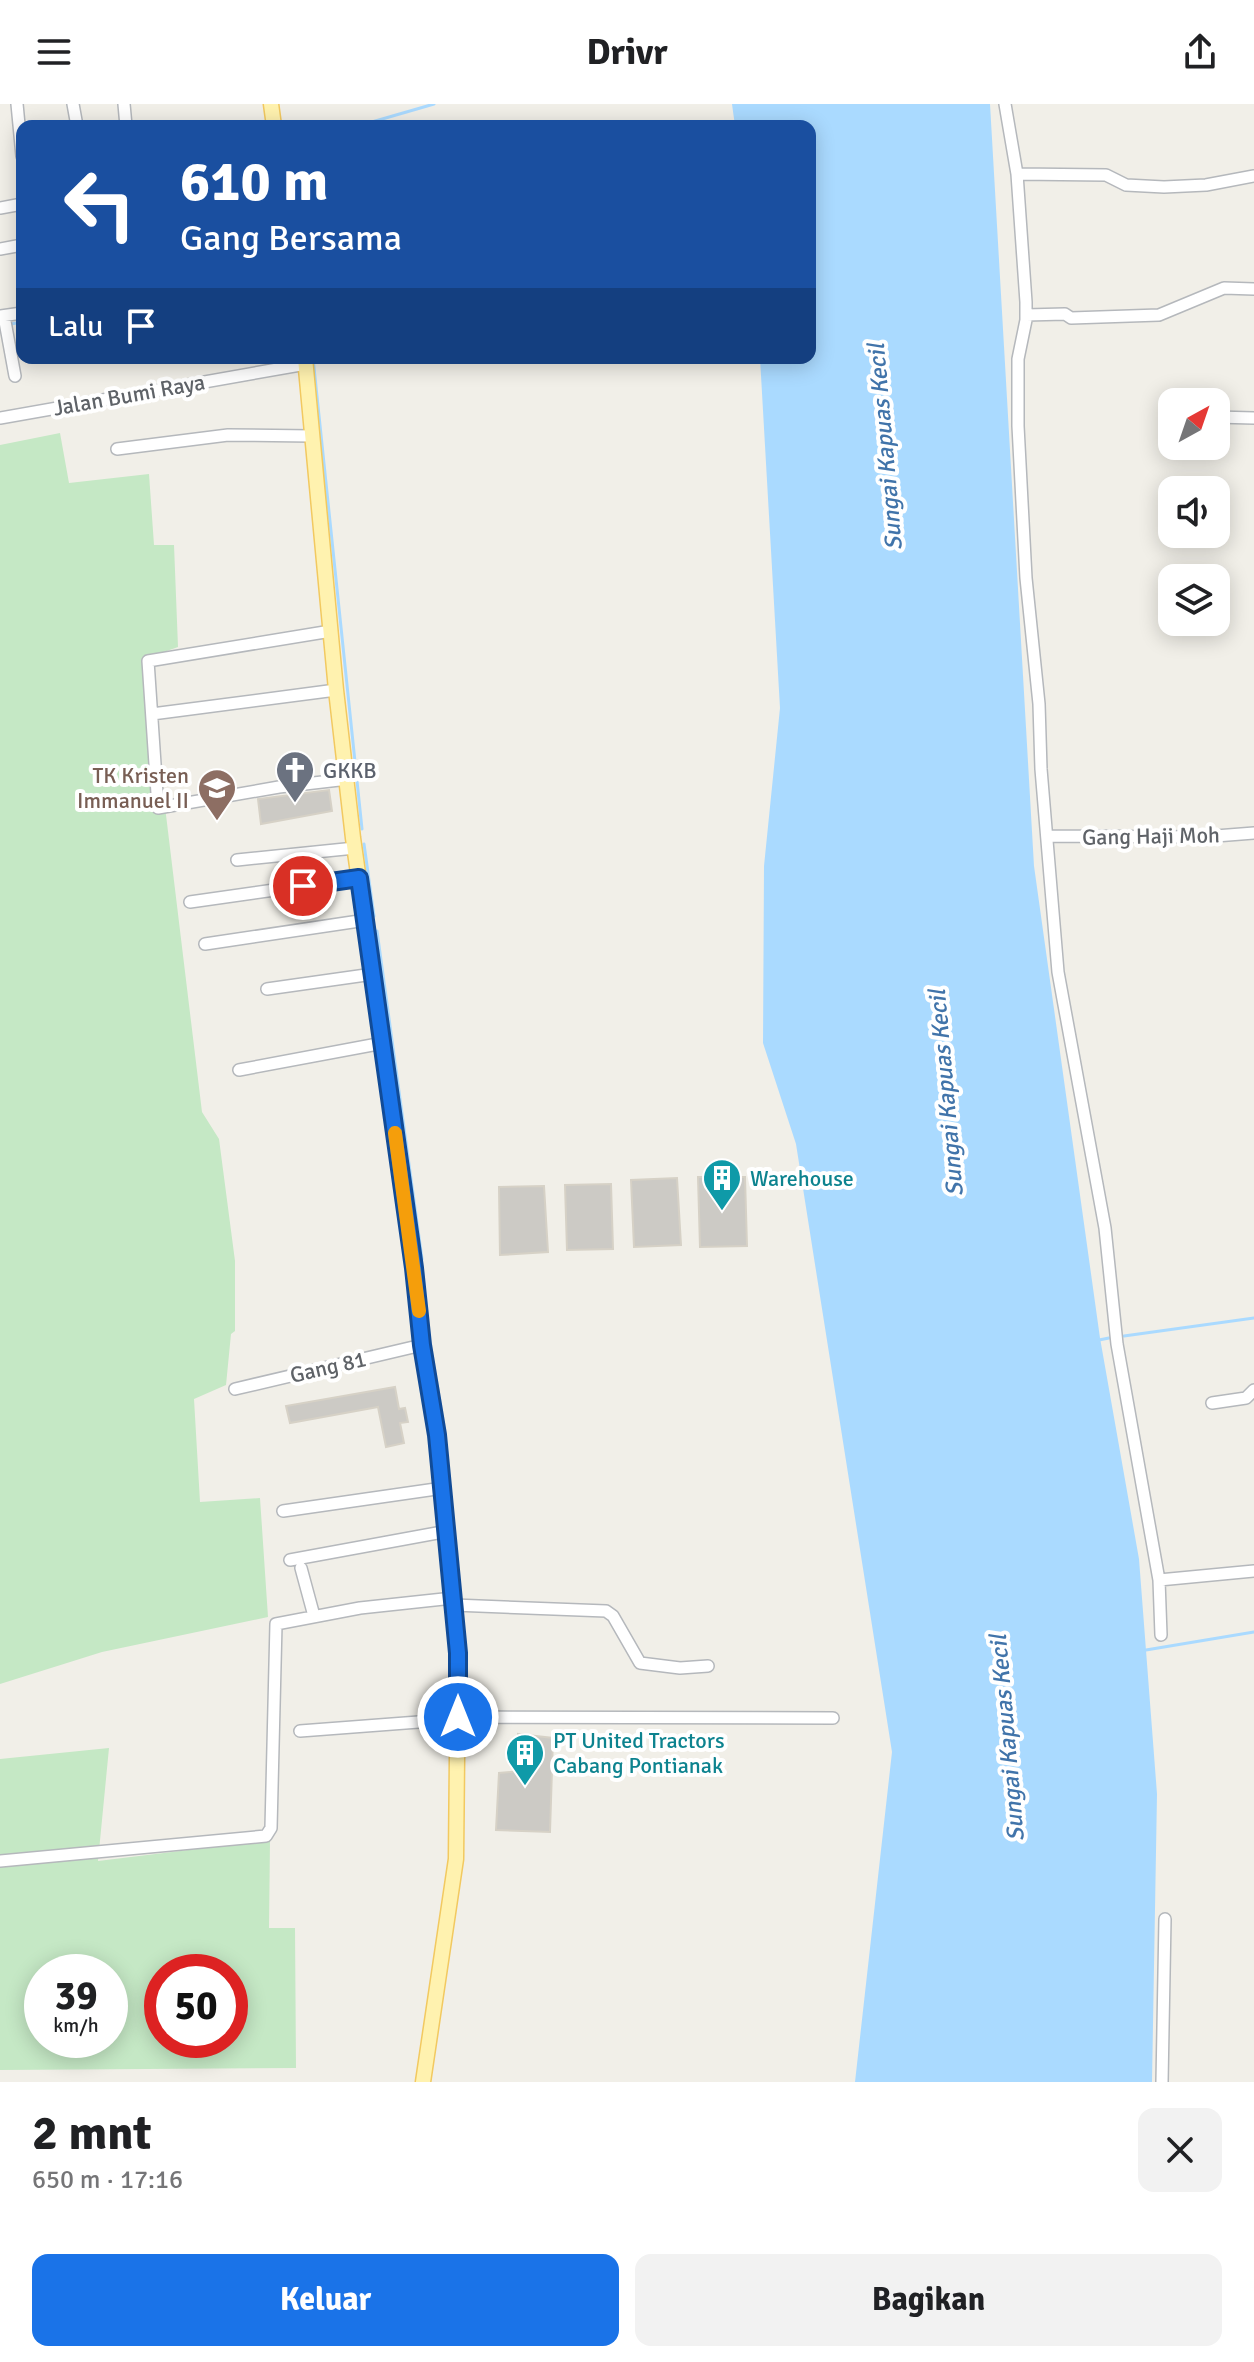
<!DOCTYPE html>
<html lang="id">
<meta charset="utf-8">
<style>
body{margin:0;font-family:Signika,sans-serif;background:#f2f2f2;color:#202124;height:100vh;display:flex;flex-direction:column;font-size:30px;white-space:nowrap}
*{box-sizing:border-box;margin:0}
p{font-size:26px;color:#757577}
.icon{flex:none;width:44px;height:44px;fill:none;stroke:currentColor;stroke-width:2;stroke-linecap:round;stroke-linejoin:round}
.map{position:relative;height:1978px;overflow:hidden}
.drawer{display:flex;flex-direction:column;background:#fff;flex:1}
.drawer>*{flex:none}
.hud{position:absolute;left:16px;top:16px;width:800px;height:244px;border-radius:16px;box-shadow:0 4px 20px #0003;background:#1a4fa0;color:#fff;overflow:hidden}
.needle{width:52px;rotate:40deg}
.fabs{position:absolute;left:1158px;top:284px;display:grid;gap:16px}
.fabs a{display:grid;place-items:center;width:72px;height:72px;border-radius:16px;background:#fff;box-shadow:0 4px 20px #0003;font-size:40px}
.speed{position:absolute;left:24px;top:1850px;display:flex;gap:16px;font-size:40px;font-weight:700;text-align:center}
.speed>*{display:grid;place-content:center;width:104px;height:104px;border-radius:50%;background:#fff;box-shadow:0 4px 20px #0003;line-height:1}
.speed small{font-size:20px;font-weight:400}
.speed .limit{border:12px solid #d22;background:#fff;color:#111}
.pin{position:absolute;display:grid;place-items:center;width:68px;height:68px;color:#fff;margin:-34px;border:4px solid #fff;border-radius:50%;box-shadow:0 2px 8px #0007}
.me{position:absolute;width:88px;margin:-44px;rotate:0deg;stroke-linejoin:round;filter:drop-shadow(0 0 6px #0008)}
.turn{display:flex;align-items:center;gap:28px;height:168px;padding:0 32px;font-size:36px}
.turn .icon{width:104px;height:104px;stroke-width:2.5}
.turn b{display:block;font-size:56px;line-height:68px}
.then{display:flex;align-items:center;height:76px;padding:0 32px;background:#0003;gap:16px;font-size:30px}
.round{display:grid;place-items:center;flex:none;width:84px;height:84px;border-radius:16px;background:#f2f2f2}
.head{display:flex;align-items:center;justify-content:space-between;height:136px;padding:0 32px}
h1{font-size:48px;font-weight:800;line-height:60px}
.button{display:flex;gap:16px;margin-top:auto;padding:16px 32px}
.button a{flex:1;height:92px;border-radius:16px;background:#1a73e8;color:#fff;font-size:32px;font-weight:800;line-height:92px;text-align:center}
.button a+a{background:#f2f2f2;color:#202124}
header{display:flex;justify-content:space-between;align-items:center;height:104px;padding:0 32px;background:#fff;font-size:36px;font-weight:800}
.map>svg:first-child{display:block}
</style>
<header><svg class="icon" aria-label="menu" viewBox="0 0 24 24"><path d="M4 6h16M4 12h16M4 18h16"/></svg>Drivr<svg class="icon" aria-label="share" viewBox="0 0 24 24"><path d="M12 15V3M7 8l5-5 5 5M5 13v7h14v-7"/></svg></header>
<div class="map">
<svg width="1254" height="1978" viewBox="0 0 1254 1978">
<rect width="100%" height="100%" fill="#f1efe8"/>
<path fill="#c5e8c5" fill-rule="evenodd" d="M60 329 69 379 149 370 154 441H174L178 543 147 554 202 1008 219 1035 235 1157V1227L231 1230 226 1281 194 1295 200 1398 260 1394 268 1513 102 1548 0 1580V341Z
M109 1644 98 1757 270 1736 269 1824H295L296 1964 0 1966V1655ZM42 1868H110V1936H42ZM162 1868H230V1936H162Z"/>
<path fill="#aadaff" d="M732 0H990L1034 762 1100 1234 1139 1455 1157 1690 1152 1978H855L892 1648 796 1040 763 939 764 762 780 604 760 254H810V22H735Z"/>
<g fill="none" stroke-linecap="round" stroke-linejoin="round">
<path stroke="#aadaff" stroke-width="3" d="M358 22 434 0
M0 222 22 218
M313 254 362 725
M364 740 374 812
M377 827 422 1155
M1124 1232 1254 1214
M1099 1236 1109 1234
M1146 1546 1254 1528"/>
</g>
<path fill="#cccac5" stroke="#d6d1c6" stroke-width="2" d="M329 686 332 707 261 720 258 695Z
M698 1073H745L747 1142 700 1143Z
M677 1074 681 1141 634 1143 631 1076Z
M611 1080 613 1145 567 1146 565 1081Z
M544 1082 548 1148 500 1151 499 1083Z
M395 1283 399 1305 405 1304 408 1318 400 1319 404 1339 386 1343 378 1303 290 1319 286 1302Z
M518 1630 553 1634 550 1728 496 1726 499 1669 520 1667Z"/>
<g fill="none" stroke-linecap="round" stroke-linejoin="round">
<g stroke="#b5b8bc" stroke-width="14">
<path id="minor" d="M17 0 22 52
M73 0 77 22
M124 0 126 22
M1005 0 1017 70 1026 198V216L1018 255V322L1026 474 1039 600 1041 665 1058 868 1105 1124 1117 1240 1159 1476 1161 1531
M1017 70 1106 71 1126 81 1164 83 1206 81 1254 72
M0 104 22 100
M0 145 22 141
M1026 211 1065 210 1071 214 1159 211 1224 184 1254 185
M1 212 22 209
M4 212 15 272
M1216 313 1254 314
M0 314 306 260
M117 345 228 331 312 332
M331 527 148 557 158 704 279 683 348 675
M152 610 336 586
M1048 732 1203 733 1254 729
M237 756 355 744
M190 798 359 774
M205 840 366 816
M267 885 373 870
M239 966 383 939
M235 1285 422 1241
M1212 1299 1246 1294 1254 1286
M283 1407 443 1384
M290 1456 448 1427
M301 1464 314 1512
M1159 1476 1254 1467
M454 1501 606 1507 613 1512 640 1559 680 1564 708 1562
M458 1613 833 1614
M300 1627 458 1615
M0 1757 266 1732 271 1724 276 1520 360 1504 453 1494
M1162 1978 1165 1815"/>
</g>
<g stroke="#f2c960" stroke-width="17">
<path id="major" d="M271 0 274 22
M305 254 336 586 353 734 414 1164 422 1241 437 1331 458 1549 456 1755 423 1978"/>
</g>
<use href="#minor" stroke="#fff" stroke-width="11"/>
<use href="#major" stroke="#fff2af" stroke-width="14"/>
</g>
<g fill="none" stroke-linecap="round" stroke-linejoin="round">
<g stroke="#114b97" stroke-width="20">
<path id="route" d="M303 782 359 774 414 1164 422 1241 437 1331 458 1549V1613"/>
</g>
<use href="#route" stroke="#1a73e8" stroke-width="14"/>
<path stroke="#f59e0b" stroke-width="14" d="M395 1029 419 1207"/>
</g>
<defs>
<g id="church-pin" transform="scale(2)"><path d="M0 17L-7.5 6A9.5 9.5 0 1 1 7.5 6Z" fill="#6b7280" stroke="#fff"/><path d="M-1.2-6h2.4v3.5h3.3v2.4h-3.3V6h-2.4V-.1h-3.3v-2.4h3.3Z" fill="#fff"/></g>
<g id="school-pin" transform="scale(2)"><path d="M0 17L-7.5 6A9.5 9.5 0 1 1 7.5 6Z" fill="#8d6e63" stroke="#fff"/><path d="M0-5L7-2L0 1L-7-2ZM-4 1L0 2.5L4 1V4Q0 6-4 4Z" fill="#fff"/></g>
<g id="building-pin" transform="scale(2)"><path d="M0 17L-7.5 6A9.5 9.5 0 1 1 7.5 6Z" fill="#0f9aa8" stroke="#fff"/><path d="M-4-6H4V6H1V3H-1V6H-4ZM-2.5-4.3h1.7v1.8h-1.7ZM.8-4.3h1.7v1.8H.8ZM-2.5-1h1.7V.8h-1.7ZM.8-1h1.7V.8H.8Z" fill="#fff"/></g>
</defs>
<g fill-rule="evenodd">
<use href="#church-pin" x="295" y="666"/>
<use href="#school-pin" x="217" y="684"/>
<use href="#building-pin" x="722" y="1074"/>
<use href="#building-pin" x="525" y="1649"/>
</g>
<g text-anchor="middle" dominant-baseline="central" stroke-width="8" stroke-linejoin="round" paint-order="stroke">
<g font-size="22" fill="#5f6368" stroke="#fff">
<text transform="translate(129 291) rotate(-10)">Jalan Bumi Raya</text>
<text transform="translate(1151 732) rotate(-1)">Gang Haji Moh</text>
<text transform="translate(328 1263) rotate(-13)">Gang 81</text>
</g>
<g font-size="22" fill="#5b616d" stroke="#fff" text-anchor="start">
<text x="323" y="666">GKKB</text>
</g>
<g font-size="22" fill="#785e54" stroke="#fff" text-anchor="end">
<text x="189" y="671">TK Kristen<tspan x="189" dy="25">Immanuel II</tspan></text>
</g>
<g font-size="22" fill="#0d838f" stroke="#fff" text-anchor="start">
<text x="750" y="1074">Warehouse</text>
<text x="553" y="1636">PT United Tractors<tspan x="553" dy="25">Cabang Pontianak</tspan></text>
</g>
<g font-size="24" font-style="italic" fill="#4174aa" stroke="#fff">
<text transform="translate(885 343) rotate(-95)">Sungai Kapuas Kecil</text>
<text transform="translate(946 989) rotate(-95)">Sungai Kapuas Kecil</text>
<text transform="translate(1007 1634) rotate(-95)">Sungai Kapuas Kecil</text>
</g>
</g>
</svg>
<div class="fabs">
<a><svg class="needle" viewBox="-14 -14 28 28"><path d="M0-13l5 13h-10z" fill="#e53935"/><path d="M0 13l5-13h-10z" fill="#757577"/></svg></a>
<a><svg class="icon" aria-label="sound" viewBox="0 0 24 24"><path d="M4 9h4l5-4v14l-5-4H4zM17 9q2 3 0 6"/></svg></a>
<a><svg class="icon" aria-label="layers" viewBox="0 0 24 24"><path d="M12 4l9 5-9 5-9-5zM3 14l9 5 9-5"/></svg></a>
</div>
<div class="speed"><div>39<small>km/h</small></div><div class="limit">50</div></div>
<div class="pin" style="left:303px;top:782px;background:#d93025"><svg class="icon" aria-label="arrive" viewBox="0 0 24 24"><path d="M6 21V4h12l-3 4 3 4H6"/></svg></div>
<svg class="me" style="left:458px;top:1613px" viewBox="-20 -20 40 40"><circle r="17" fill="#1a73e8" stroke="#fff" stroke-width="3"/><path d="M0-11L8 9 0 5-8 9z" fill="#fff"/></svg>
<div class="hud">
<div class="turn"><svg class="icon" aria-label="left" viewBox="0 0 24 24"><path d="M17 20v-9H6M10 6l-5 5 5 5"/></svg><div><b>610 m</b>Gang Bersama</div></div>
<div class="then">Lalu<svg class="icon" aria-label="arrive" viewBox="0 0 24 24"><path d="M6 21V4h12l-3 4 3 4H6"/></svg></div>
</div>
</div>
<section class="drawer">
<div class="head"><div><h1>2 mnt</h1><p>650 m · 17:16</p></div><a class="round"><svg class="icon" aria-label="close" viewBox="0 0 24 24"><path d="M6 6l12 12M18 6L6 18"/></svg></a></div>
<div class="button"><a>Keluar</a><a>Bagikan</a></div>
</section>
